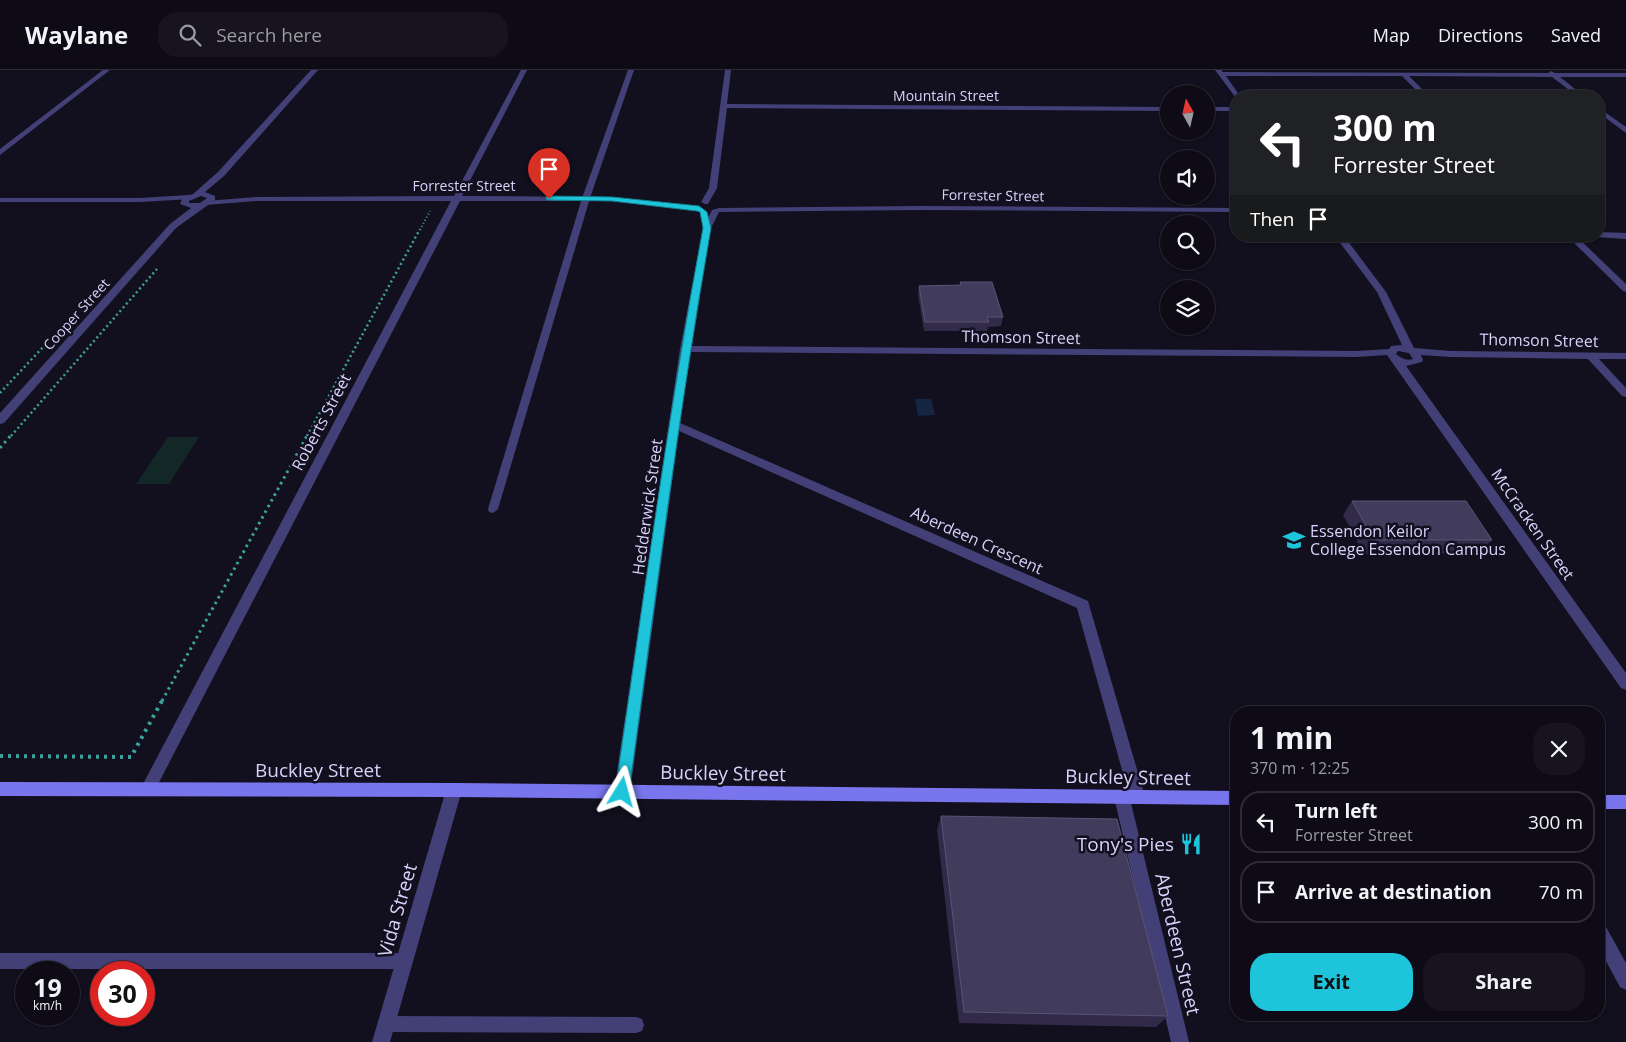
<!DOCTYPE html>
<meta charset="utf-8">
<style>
body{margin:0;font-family:"Open Sans",sans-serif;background:#17141f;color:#f1f3f6;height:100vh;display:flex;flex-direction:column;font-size:19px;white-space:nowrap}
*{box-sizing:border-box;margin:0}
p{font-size:16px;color:#9b9ba1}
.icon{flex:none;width:28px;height:28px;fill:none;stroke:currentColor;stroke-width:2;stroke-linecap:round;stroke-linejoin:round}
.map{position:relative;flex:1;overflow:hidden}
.panel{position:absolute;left:1230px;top:636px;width:375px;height:315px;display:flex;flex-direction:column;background:#0e0b16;border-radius:20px;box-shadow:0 1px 4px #0004,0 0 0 1px #2e2b35}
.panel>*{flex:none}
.guide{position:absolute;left:1230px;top:20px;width:375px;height:152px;border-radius:20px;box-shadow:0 1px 4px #0004,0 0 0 1px #2e2b35;background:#202124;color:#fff;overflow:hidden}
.needle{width:32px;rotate:352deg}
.controls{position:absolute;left:1160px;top:15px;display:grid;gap:10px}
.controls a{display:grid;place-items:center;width:55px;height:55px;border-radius:50%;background:#0e0b16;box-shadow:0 1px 4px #0004,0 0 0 1px #2e2b35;font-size:25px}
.speed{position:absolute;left:15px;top:891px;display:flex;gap:10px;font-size:25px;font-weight:700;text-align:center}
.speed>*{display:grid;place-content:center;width:65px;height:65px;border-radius:50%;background:#0e0b16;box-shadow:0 1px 4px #0004,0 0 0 1px #2e2b35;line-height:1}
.speed small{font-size:12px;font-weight:400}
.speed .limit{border:8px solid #d22;background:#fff;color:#111}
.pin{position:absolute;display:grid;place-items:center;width:42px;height:42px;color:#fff;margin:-51px -21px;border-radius:50% 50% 50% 0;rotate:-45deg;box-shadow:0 0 5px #0007}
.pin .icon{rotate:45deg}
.me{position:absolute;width:55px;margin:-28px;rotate:8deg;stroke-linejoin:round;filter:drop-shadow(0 0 4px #0008)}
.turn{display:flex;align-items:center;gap:18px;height:105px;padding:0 20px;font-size:22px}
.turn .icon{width:65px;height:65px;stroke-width:2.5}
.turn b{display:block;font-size:35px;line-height:42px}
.then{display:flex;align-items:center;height:48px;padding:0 20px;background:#0003;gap:10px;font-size:19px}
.round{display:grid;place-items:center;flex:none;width:52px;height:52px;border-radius:20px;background:#17141f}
.overview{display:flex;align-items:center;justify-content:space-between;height:85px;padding:0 20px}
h1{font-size:30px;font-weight:700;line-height:38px}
.button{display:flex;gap:10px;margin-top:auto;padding:10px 20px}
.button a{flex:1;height:58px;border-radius:20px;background:#1dc4da;color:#111;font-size:20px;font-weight:700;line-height:58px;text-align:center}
.button a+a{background:#17141f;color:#f1f3f6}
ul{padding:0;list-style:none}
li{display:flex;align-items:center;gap:15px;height:62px;margin:0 10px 8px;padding:0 10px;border:2px solid #2e2b35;border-radius:20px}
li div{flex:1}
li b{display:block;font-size:19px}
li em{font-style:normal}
header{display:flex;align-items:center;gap:30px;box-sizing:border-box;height:70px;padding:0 25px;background:#0e0b16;border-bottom:1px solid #2e2b35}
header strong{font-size:24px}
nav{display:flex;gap:28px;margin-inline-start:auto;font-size:18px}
.search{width:350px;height:45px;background:#17141f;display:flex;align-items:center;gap:12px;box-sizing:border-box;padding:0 18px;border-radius:20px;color:#9b9ba1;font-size:19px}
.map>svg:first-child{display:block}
</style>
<header>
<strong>Waylane</strong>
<div class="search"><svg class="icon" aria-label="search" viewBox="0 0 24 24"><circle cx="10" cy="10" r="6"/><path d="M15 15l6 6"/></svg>Search here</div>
<nav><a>Map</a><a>Directions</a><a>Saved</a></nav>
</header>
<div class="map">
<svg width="1626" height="972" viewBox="0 0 1626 972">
<rect width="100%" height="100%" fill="#120f1e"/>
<path fill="#132726" d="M168 367H199L169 414H136Z"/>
<path fill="#152642" d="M915 329H931L935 345 918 346Z"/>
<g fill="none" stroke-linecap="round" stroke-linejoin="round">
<path stroke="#3da29d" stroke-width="2" stroke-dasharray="1 2.5" stroke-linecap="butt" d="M420 160 430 141"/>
<path stroke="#3da29d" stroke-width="2.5" stroke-dasharray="2 3" stroke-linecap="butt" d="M0 323 46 274
M11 366 157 199
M307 366 420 159"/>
<path stroke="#3da29d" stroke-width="3" stroke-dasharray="2.5 4" stroke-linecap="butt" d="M0 378 12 364
M162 631 308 364"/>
<path stroke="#3da29d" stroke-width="4" stroke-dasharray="3 5" stroke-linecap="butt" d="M0 686 131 687 163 629"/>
<path fill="#434077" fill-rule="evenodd" d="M628 0H634L590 128 498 439 493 443 489 442 488 439 582 128Z
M0 883H405L411 885 413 891 411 897 405 899H0Z
M387 946 636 947 642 949 644 955 642 961 636 963 387 962 381 960 379 954 381 948Z"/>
<path fill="#434077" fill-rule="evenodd" d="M103 0H110L0 85V79Z
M521 0H527L462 126 612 127 699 137 703 139 699 141 612 131H460L153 724 148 726 143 724 140 719 143 714 451 131H257L206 135 202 133 206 131 257 127 454 126Z
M725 0H731L727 34 1169 37V41L727 38 717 118 708 134H705L701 132 709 118Z
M1215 0H1221L1223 2 1548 3 1551 1 1555 3H1626V7H1560L1584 26H1577L1552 7 1409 6 1429 26H1422L1402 6H1226L1240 26H1236V28Z
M1206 37H1236V41H1206Z
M1599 38 1626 57V63L1599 43Z
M189 125 193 127 192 129 140 132H0V128H140Z
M920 136 1236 138V142L920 140 719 142 711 158 692 276 1356 281 1389 279 1391 276 1402 275 1377 222 1335 166H1344L1386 222 1414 278 1451 281 1626 283V289H1599L1626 318V327L1622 326 1588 289 1451 287 1421 285 1423 290 1422 292 1406 296 1626 603V620L1621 618 1387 285 1356 287 691 282 680 353 1088 531 1145 727 1142 732 1137 734 1132 732 1130 729 1189 972H1171L1114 727 1117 722 1122 720 1129 725 1077 538 679 361 630 722 627 727 622 729 617 727 614 722 680 279 703 158 712 140 719 138ZM1398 281 1409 283 1413 289C1406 291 1401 288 1396 284Z
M1599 162 1626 163V169L1596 167 1599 166Z
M1567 166H1576L1626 214V222L1623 221Z
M454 713 459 715 462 720 390 972H372L446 720 449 715Z
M1599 853 1605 855 1626 893V920L1620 917 1599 878Z"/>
<path fill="#434077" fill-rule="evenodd" d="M311 0H318L224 106 205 122 215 126V130L176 158 4 353 0 354V343L170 154 191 138 180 134 183 127 193 124 218 102ZM201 126 207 128 200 133H189V131Z"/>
<path fill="#7975ed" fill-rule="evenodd" d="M0 712 454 713 1236 721V735L454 727 0 726Z
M1599 725H1626V739H1599Z"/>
</g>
<path fill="#312a49" d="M960 212 1003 247 1001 256 988 257 987 261H924L918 225 919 216 960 215Z
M1352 431 1492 470 1480 483 1364 484 1343 445Z
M941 746 1168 946 1156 957 959 953 937 760Z"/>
<path fill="#423c5c" stroke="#5a5375" d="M960 212H992L1003 247H987L989 252H925L919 216 961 215Z
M1352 431H1466L1492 470H1374Z
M941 746 1117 749 1168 946 964 942Z"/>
<path fill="#1dc4da" stroke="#137f8e" d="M549 126 612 127 699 136 707 142 711 158C678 345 655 534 629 722L627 726 622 728 617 726 615 722C643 534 668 345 703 158L700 142 697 141 612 131 546 130V127Z"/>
<defs>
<g id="school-bare" transform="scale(1.725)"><path d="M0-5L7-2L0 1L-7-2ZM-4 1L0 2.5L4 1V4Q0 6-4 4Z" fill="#1dc4da" stroke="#120f1e" stroke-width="2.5" paint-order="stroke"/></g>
<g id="restaurant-bare" transform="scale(1.725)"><path d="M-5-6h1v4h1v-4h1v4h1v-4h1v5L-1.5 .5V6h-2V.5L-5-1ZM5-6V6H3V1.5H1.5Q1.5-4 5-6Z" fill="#1dc4da" stroke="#120f1e" stroke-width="2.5" paint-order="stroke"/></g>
</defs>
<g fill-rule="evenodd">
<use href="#school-bare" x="1294" y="470"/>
<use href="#restaurant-bare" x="1191" y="774"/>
</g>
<g text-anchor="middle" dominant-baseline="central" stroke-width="5" stroke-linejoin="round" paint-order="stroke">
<g font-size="14" fill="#d7d2f9" stroke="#120f1e">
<text x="946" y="25">Mountain Street</text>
<text x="464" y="115">Forrester Street</text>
<text transform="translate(993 125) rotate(1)">Forrester Street</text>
<text transform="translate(76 244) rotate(-48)">Cooper Street</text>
</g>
<g font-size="16" fill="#d7d2f9" stroke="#120f1e">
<text transform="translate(1021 267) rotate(1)">Thomson Street</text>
<text transform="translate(1539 270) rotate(1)">Thomson Street</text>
<text transform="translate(321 352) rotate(-62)">Roberts Street</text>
<text transform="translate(647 437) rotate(-82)">Hedderwick Street</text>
<text transform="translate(1533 454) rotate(55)">McCracken Street</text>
<text transform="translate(977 470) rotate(24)">Aberdeen Crescent</text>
</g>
<g font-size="16" fill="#d7d2f9" stroke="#120f1e" text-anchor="start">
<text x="1310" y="461">Essendon Keilor<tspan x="1310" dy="18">College Essendon Campus</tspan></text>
</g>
<g font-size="19" fill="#d7d2f9" stroke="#120f1e">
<text x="318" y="700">Buckley Street</text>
<text transform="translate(723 703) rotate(1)">Buckley Street</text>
<text transform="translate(1128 707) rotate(1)">Buckley Street</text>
<text transform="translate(397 840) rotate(-74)">Vida Street</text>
<text transform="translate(1178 874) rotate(77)">Aberdeen Street</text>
</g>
<g font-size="19" fill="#d7d2f9" stroke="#120f1e" text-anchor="end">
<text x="1174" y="774">Tony's Pies</text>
</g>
</g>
</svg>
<div class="controls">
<a><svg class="needle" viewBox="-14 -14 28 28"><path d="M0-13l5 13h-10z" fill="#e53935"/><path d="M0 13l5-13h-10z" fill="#9b9ba1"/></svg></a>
<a><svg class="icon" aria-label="sound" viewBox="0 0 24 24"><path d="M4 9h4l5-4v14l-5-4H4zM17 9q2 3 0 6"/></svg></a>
<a><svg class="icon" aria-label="search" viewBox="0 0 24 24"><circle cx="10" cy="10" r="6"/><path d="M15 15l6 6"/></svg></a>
<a><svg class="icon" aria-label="layers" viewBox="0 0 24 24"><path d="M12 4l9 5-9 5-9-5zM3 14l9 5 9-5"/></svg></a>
</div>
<div class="speed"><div>19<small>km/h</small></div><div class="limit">30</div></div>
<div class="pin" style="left:549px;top:129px;background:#d93025"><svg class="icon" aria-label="arrive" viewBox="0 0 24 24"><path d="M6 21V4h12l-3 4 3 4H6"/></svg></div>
<svg class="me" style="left:622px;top:722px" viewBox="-20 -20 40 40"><path d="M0-17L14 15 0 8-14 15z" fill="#1dc4da" stroke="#fff" stroke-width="4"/></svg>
<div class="guide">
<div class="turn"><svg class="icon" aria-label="left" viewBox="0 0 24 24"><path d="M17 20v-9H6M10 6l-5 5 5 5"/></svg><div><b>300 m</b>Forrester Street</div></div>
<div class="then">Then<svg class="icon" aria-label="arrive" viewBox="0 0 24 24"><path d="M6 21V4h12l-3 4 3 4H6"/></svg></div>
</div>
<section class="panel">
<div class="overview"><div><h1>1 min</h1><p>370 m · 12:25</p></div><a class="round"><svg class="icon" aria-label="close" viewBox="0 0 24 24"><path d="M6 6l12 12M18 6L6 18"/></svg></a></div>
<ul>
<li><svg class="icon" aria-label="left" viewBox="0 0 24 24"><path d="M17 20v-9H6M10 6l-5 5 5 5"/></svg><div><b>Turn left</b><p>Forrester Street</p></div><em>300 m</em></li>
<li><svg class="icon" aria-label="arrive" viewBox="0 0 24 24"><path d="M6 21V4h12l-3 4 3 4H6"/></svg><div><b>Arrive at destination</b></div><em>70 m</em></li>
</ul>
<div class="button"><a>Exit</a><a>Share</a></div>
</section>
</div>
